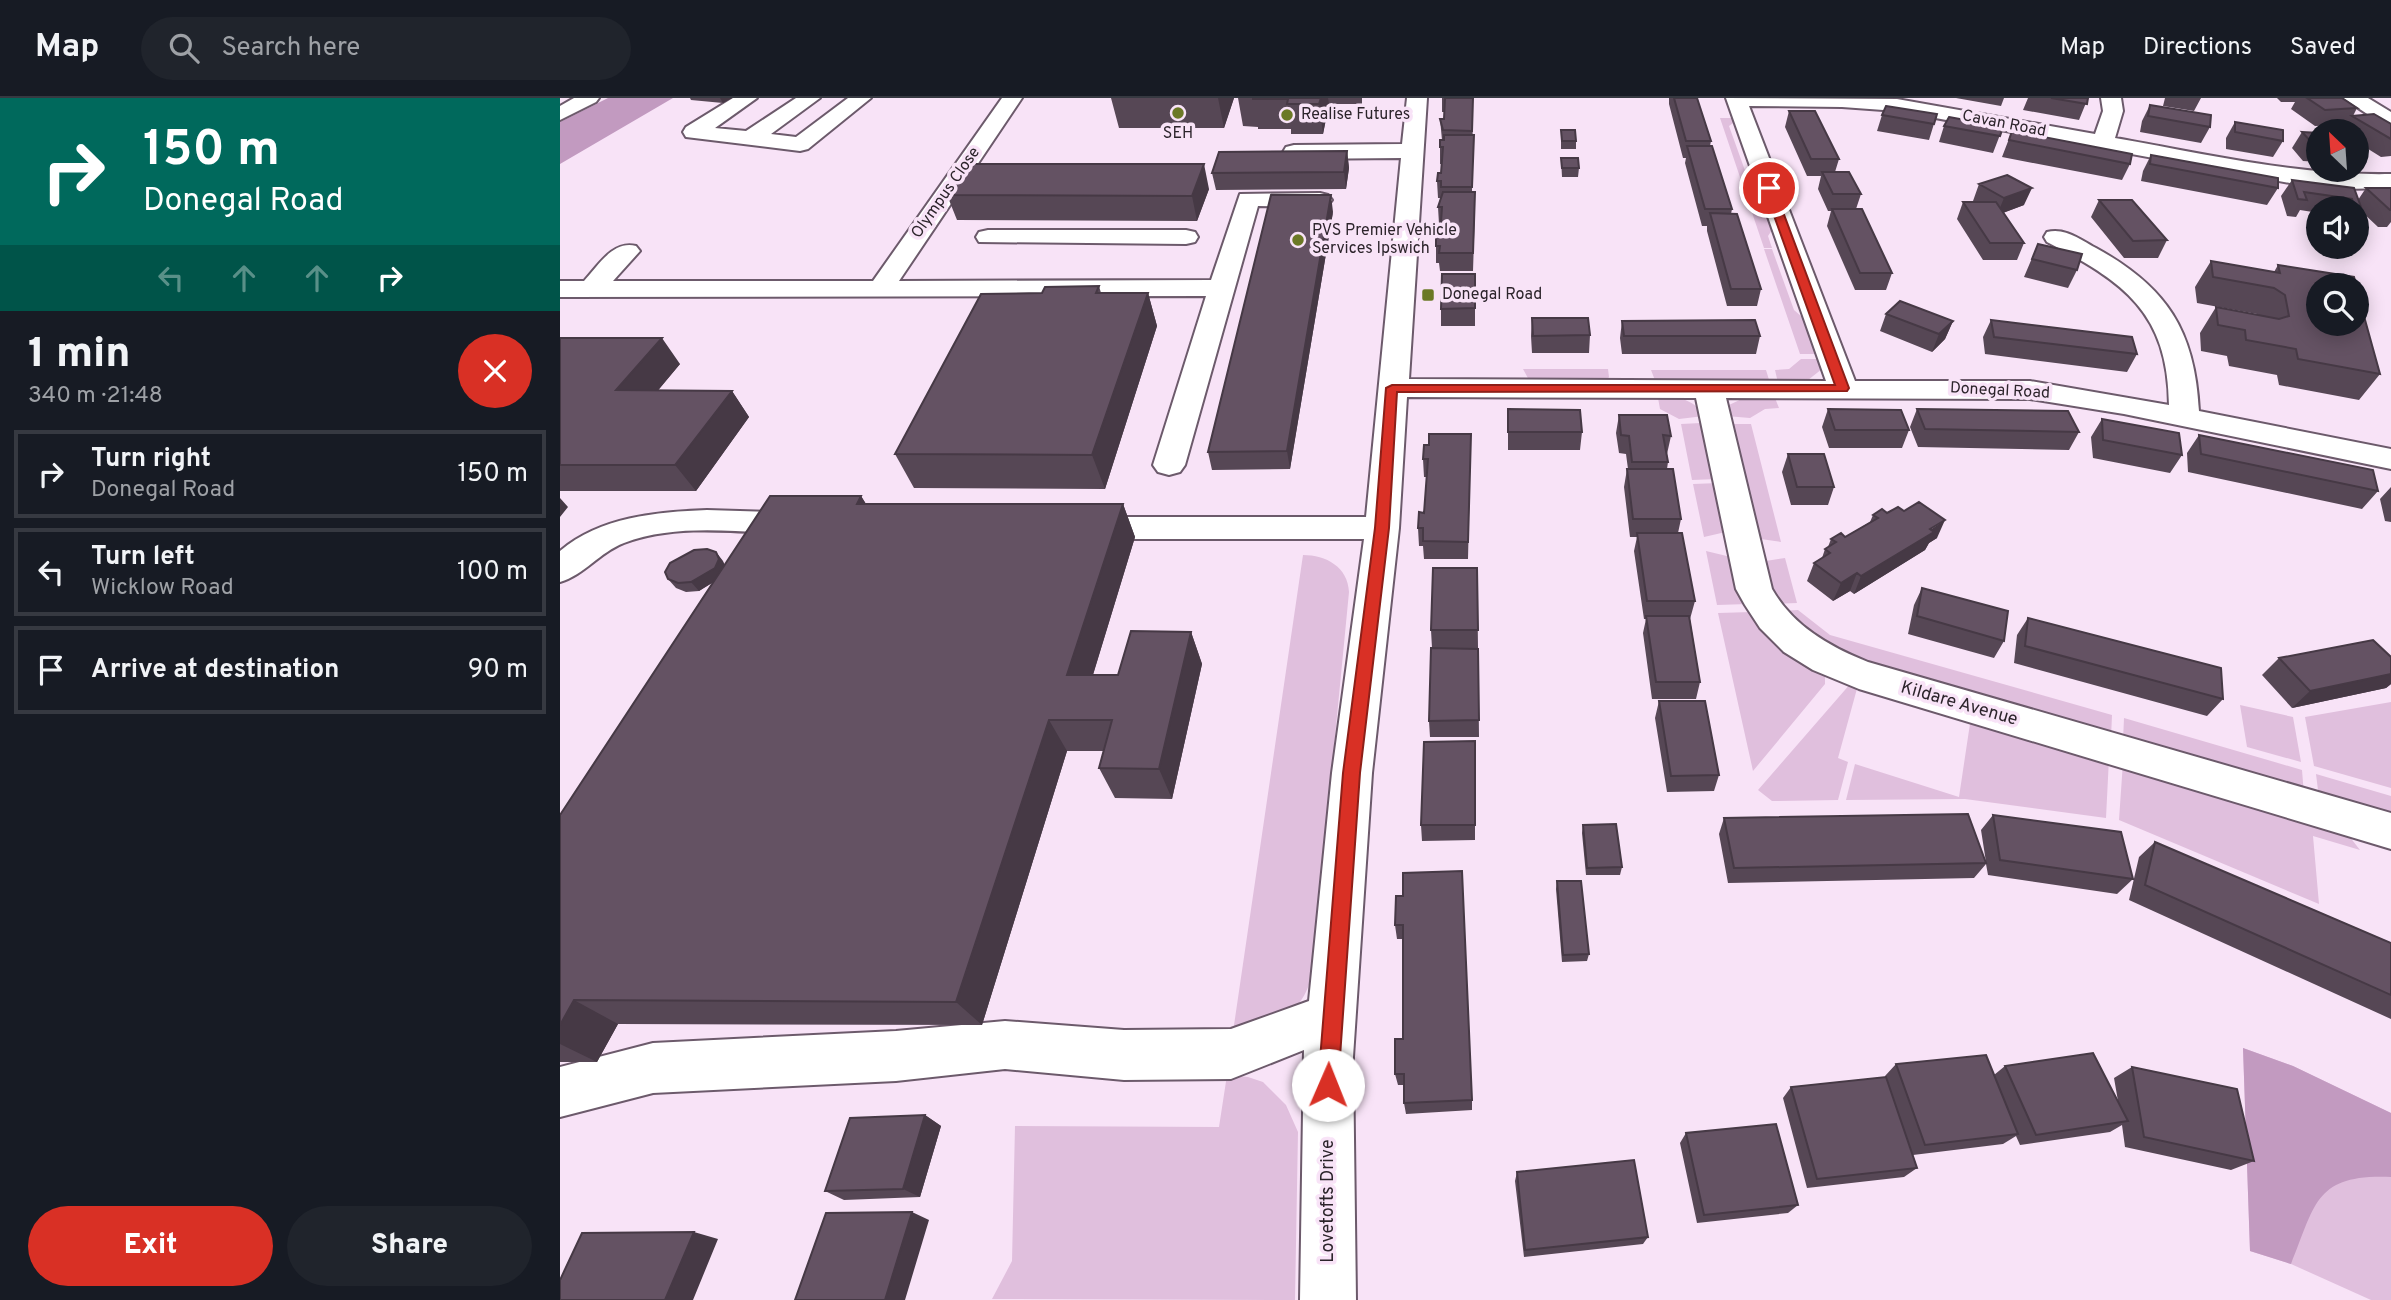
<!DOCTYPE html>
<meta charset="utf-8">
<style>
body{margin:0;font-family:Overpass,sans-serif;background:#20242c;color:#f1f3f6;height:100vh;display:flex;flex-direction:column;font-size:26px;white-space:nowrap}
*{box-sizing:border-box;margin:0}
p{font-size:23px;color:#9ea1a6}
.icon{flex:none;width:38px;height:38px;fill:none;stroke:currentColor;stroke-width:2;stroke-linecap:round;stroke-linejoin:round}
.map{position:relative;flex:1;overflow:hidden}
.panel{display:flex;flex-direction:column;background:#171b24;width:560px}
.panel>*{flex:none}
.hud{background:#00695c;color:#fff;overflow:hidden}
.needle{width:46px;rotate:335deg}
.controls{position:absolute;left:1746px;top:21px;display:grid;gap:14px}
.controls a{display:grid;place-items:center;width:63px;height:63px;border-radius:50%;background:#171b24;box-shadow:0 4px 18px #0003;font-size:35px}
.pin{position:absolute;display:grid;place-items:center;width:60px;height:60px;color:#fff;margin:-30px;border:4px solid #fff;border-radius:50%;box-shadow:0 2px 7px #0007}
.me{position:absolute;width:77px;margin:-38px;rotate:1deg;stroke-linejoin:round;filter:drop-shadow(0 0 5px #0008)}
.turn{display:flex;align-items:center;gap:24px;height:147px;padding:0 28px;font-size:32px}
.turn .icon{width:91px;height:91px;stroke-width:2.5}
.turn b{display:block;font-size:49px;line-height:60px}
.lanes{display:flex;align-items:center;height:66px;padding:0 28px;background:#0003;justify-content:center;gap:35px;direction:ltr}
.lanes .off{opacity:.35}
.round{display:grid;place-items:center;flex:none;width:74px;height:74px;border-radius:37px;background:#20242c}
.head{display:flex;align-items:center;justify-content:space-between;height:119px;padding:0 28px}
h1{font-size:42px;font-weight:800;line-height:52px}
.button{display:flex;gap:14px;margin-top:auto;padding:14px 28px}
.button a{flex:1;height:80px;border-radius:42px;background:#d93025;color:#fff;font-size:28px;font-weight:800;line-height:80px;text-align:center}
.button a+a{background:#20242c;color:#f1f3f6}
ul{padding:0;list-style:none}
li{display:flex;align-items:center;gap:21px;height:88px;margin:0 14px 10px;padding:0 14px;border:4px solid #363941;border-radius:0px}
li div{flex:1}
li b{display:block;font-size:26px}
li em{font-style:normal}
header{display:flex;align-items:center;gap:42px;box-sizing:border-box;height:98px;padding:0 35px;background:#171b24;border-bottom:2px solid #363941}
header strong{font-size:33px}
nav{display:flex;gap:38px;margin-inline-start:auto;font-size:24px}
.search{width:490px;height:63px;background:#20242c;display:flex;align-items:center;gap:18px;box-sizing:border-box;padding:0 24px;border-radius:38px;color:#9ea1a6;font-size:26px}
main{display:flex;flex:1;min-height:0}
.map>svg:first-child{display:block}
</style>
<header>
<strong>Map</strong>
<div class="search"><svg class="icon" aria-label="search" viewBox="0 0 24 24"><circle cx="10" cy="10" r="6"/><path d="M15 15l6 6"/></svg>Search here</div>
<nav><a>Map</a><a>Directions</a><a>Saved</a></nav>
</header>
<main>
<section class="panel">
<div class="hud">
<div class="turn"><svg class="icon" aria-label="right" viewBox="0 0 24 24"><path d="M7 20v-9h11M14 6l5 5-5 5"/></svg><div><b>150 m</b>Donegal Road</div></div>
<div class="lanes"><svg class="icon off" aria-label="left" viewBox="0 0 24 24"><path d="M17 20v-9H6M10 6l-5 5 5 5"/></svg><svg class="icon off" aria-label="ahead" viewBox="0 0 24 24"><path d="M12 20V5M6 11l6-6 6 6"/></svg><svg class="icon off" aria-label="ahead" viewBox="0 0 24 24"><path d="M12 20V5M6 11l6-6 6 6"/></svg><svg class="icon" aria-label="right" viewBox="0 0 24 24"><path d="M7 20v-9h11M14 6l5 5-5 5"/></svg></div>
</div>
<div class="head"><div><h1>1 min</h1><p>340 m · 21:48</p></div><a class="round" style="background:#d93025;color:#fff"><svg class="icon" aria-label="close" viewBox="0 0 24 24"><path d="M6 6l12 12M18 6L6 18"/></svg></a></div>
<ul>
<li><svg class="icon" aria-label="right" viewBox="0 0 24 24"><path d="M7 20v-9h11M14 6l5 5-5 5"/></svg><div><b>Turn right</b><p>Donegal Road</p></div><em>150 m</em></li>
<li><svg class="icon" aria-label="left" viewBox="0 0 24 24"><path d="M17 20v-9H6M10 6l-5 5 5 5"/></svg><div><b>Turn left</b><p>Wicklow Road</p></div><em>100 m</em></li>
<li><svg class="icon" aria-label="arrive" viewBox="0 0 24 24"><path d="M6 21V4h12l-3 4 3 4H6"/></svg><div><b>Arrive at destination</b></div><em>90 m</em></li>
</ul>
<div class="button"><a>Exit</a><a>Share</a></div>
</section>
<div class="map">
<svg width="1831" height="1202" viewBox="0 0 1831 1202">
<rect width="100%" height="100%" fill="#f8e3f7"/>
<path fill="#e0bfdd" d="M1160 20H1175L1176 23 1169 28 1192 92 1205 104 1214 129 1208 138 1212 150H1204Z
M1204 151H1212L1234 212 1250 226 1261 256H1240Z
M1241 261H1262V271L1248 282 1218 285 1215 272 1229 271Z
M963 271H1048L1049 279 1045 285 970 284Z
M1091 272H1206L1210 285H1096Z
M1103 296C1120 300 1135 302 1144 318L1119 321 1100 311 1098 300Z
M1188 298 1215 300 1219 310 1205 311 1190 320 1166 318 1169 307Z
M1141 325 1147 328 1158 381 1132 382 1121 326Z
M1174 326H1191L1221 444 1194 440 1168 329Z
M1159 385 1170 433 1144 439 1133 386Z
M1146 453 1175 460 1188 506 1157 507Z
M743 457C766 457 788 469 789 494L752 877C740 923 714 920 673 934Z
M1225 460 1237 505 1214 506 1199 464Z
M1238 512 1270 537 1552 617 1551 640 1279 558 1220 513Z
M1192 514 1265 573V586L1193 673 1158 515Z
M1291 585 1298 587 1278 660 1288 664 1278 702 1212 703 1198 692Z
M1831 604V690L1754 668 1745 619Z
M1680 607 1733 619 1741 664 1687 649Z
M1411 619 1549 660 1546 720 1405 701 1286 702 1295 666 1399 699Z
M1564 620 1742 672 1744 697 1563 643Z
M1563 664 1782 729 1800 752 1753 738 1759 806 1559 722Z
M1756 676 1831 698V720L1759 700Z
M1683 950 1733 968 1831 1015V1202H1811L1731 1166 1690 1153Z
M667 977 688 979 703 984 726 1007 738 1034 735 1202 432 1201 452 1163 455 1028 659 1029Z"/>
<path fill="#c29ac0" d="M48 0H113L0 66V24Z
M1683 950 1733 968 1831 1015V1079C1755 1076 1756 1105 1731 1166L1690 1153Z"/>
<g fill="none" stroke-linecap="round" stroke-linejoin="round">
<g stroke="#6c5a6b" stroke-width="4">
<path id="minor" d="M14 0H39L36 4 0 22V8Z
M173 0H197L155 30 186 33 236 0H260L211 36 236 39 288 0H311L248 51 240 53 126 39 123 34 126 29Z
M442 0H462L339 183 651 182 680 96 760 95 768 97 772 102 768 107 760 109 698 108 625 367 620 374 609 377 598 374 593 367 646 198 0 199V183H24C38 168 53 142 76 148L80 153 53 183H313Z
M847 0H867L849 281 1266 283 1166 0 1337 1 1535 36 1543 13 1541 0H1561L1563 13 1555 40C1647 56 1738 78 1831 76V90L1784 91 1730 85 1337 13 1282 9 1189 8 1295 283H1470L1609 307C1608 214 1564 184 1487 144L1484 139 1487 134C1505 129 1521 142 1536 150 1607 189 1635 233 1639 313L1831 351V371L1564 316 1470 301 1166 300 1212 491C1233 528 1270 549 1308 564L1831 715V751L1299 591 1253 572 1224 554 1200 530 1185 507 1176 491 1136 300 847 299 839 430 812 675 793 959 796 1202H740L744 952 671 981 564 982 445 971 336 983 93 995 0 1019V969L93 945 336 933 445 923 564 932 671 931 749 903 772 675 804 441H520L508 438 503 430 508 422 520 419H806L841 60 734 61 726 59 723 54 726 49 734 47 842 46Z
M1783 0H1808L1831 14V29L1824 27Z
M428 132H626L635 134 638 139 635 144 626 146 419 144 416 139 419 134Z
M147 412 243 415 255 418 260 426 255 434 243 437C186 435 119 424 64 445 40 454 24 477 0 484V453C40 419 96 414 147 412Z"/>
</g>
<use href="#minor" fill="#fff" fill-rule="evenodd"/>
</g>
<path fill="#564755" d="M130 0H172L163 5 131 2Z
M551 0H674L664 30H559Z
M678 0H802V6H769L763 36H731V31H698V29L683 28Z
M882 0H913L912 94 915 111 913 173H880L879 165H876V148L880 139 881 126H879L878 109 881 100H878L877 83 881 75 882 66H880V49L882 42 880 21H884V14H882Z
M1109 0H1137L1151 43 1150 48 1172 111 1171 116 1201 191 1197 208H1167L1147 133V128H1142L1125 65 1126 60H1123L1109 6Z
M1396 0H1444L1441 8Z
M1468 0H1528L1519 22 1463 12Z
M1605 0H1641L1634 13 1603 8Z
M1717 0H1782L1797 10 1793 18 1831 26V58L1821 59 1797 44V33H1783L1787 27 1755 28 1731 11 1735 4H1721Z
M1590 7 1650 29 1641 45 1580 34 1582 23Z
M1229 13 1279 61 1275 74 1301 96 1296 111 1332 175 1326 192H1295L1267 128 1271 113H1268L1258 91 1261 78H1247L1225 29Z
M1377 16 1369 42 1317 33 1322 17Z
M1675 24 1723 43 1713 59 1666 51V40Z
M1384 28 1443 29 1433 55 1379 44Z
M1001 32 1016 43V51H1001Z
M1452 33 1570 66 1562 82 1442 59Z
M1742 34 1759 35V64L1743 63 1732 50Z
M787 53 789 70 786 91 656 92 652 75Z
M1591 57 1718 90 1707 107 1581 83 1583 73Z
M1001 60 1019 70 1018 79H1002Z
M1732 82 1798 102 1806 90H1831V124L1827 129H1818L1800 112 1797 115V110H1759V115L1740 112 1736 119 1727 118 1721 98Z
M1419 86 1464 107 1443 115 1464 145 1457 162H1423L1397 121 1403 104H1414L1413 103Z
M649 91 637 123 397 122 387 97Z
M1539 102 1607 142 1598 160H1564L1531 119Z
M773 114 730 371 652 372 648 354Z
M1478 146 1517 172 1508 190 1464 179Z
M1651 163 1714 174 1718 167 1820 276 1799 302 1719 287 1717 277 1669 268 1667 258 1641 253 1640 235 1656 209 1699 217 1697 216 1637 205 1635 189Z
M915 176V228H881V211Z
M539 188 541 195H588L597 228 545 391 354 390 335 356 482 195Z
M1326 216 1393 223 1385 241 1372 254 1320 233Z
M972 220 1030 237 1029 255H972L971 238Z
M1431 222 1577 256 1567 274 1425 256 1423 239Z
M1062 223 1200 238 1196 256H1062L1060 240Z
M0 240 120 266 98 292 172 293 189 319 136 393H0Z
M948 311 1022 334 1020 352H948Z
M1268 311 1349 332 1342 350H1269L1262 329Z
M1357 311 1519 334 1509 352 1358 349 1350 329Z
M1059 317 1111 338 1107 356 1108 364 1107 371 1121 421 1118 435 1135 503 1130 521 1140 584 1136 601H1092L1083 535 1086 521H1084L1074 453 1077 439H1070L1064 389 1067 371H1068L1066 356 1059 355 1056 335Z
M1542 321 1622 357 1610 375 1533 360 1531 339Z
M911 336 908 461H864L863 448H859L858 430 864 415 867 379H864L863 361 869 347Z
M1639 337 1818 393 1802 411 1628 374 1627 355Z
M1228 356 1274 389 1268 407H1231L1222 374Z
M1831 389V424L1825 423 1820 401Z
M301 398 306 406H563L575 439 533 577H558L631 534 642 566 612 701 555 700 539 670 544 653H507L422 927 58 926 37 964H0V717L153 484 139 493 126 494 116 490 108 481 156 454 165 467Z
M1327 415 1377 440 1369 445 1365 452 1294 496 1290 493 1273 503 1247 483 1254 465 1262 460 1265 451 1268 449 1271 441 1285 439 1310 424 1313 417Z
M917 470 918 550H872L871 532Z
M1362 490 1444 543 1434 560 1348 536 1354 507Z
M1468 520 1663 601 1647 618 1454 565 1457 537Z
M918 551 919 639H870L869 623Z
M1831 559V586L1826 590 1732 610 1702 577 1719 560Z
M1099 603 1159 677 1154 693 1107 694 1095 620Z
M915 643V742L862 743 861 727Z
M1433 717 1573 781 1557 796 1428 777 1426 766 1414 780 1168 785 1159 736 1164 720 1426 764 1421 732Z
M1023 727 1062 769 1060 777H1026L1022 735Z
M1595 744 1831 845V921L1569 802 1579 759Z
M997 783 1029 856 1027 863 1002 864 996 791Z
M836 798 912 1002V1012L846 1016 844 1005V987H838L835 976 843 941V841H837L835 827Z
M1336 966 1434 977 1445 968 1558 1003 1554 980 1572 969 1694 1063 1671 1072 1565 1049 1562 1027 1550 1034 1460 1047 1456 1038 1443 1046 1353 1057 1357 1070 1344 1079 1247 1090 1223 1000 1231 989 1325 979V978Z
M365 1017 381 1028 360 1099 284 1102 265 1093Z
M1126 1035 1238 1107 1228 1115 1137 1125 1120 1045Z
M957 1074 1088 1139 1083 1146 964 1159 955 1083Z"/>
<path fill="#463945" d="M160 0H172L163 5Z
M658 0H674L664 30Z
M761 0H768L769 6 763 36 759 6Z
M787 53 789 70 786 91 784 74Z
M644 66 649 91 637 123 632 98Z
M1472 90 1464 107 1437 117 1444 100Z
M771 97 773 114 730 371 727 353Z
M588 195 597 228 545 391 532 357Z
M1393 223 1385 241 1372 254 1379 236Z
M102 240 120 266 76 319 56 292Z
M172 293 189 319 136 393 115 367Z
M301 398 322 432 297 406Z
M0 400 8 409 0 419Z
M563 406 575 439 523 609 507 577Z
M1385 422 1377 440 1369 445 1365 452 1294 496 1301 478Z
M156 454 163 463 166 470 162 479 139 493 131 484Z
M1297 475 1290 493 1273 503 1281 485Z
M631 534 642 566 612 701 599 671Z
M1831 576V586L1826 590 1732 610 1750 593Z
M489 622 507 653 422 927 396 904Z
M14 902 58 926 37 964 0 946V927Z
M365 1017 381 1028 360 1099 343 1091Z
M352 1114 369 1122 345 1202H325Z
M134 1134 158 1141 133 1202H105Z"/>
<path fill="#645263" stroke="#463945" stroke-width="2" d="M693 0H761L759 6H727L728 1H693Z
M885 0H913L912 33 883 32 880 21H884Z
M1114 0H1137L1151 43H1126Z
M1491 0H1528L1527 6Z
M1747 0H1782L1797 10 1765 12Z
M1590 7 1651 17 1650 29 1588 18Z
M1326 8 1377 16 1374 26 1322 17Z
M1229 13H1255L1279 61H1251Z
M1814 16 1831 26V41L1792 18Z
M1389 19 1443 29 1440 38 1384 28Z
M1675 24 1723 32V43L1675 34Z
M1001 32H1015L1016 43H1002Z
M1452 33 1572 56 1570 66 1449 42Z
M1742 34 1759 35V47L1753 46Z
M884 37H914L912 89H881V83H877L878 75H881L883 49H880V42H884Z
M1127 48H1152L1172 111H1145Z
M787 53 784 74 652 75 659 54Z
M1591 57 1718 80V90L1590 66Z
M1001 60H1018L1019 70H1002Z
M409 66H644L632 98 387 97Z
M1262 74H1289L1301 96H1273Z
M1447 77 1472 90 1444 100 1419 86Z
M1732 82 1794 90 1801 109 1794 108 1792 101 1744 94 1747 102 1738 101Z
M1806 90H1831V112H1830Z
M883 94H915L913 155H879L880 148H876V139H880L882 109H878Z
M711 97H771L727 353 648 354Z
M1539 102H1572L1607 142 1573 143Z
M1403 104H1436L1464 145H1430Z
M1272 111H1302L1332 175H1300Z
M1150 115 1177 116 1201 191H1171Z
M1478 146 1522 156 1517 172 1472 161Z
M1651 163 1720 175 1718 167 1794 179 1796 187H1759V226H1797V193L1820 276 1738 261 1736 251 1686 242 1685 232 1658 227 1656 209 1719 221 1729 218 1725 197 1714 190 1653 179Z
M882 176H915V210L881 211Z
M539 188 536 195H588L532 357 335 356 421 196 482 195 485 189Z
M1340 203 1393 223 1379 236 1326 216Z
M972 220H1028L1030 237 973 238Z
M1195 222 1200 238H1064L1062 223Z
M1431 222 1572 239 1577 256 1434 239Z
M0 240H102L56 292 172 293 115 367H0Z
M948 311 1020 312 1022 334H948Z
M1268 311 1341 312 1349 332H1275Z
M1357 311 1508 313 1519 334 1365 331Z
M1059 317H1107L1111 338 1103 337 1108 364H1072L1069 338 1061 337Z
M1542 321 1619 335 1622 357 1543 342Z
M869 336H911L908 444 863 443V430H858L859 414 864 415 868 361H863L864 347H869Z
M1639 337 1813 372 1818 393 1641 356Z
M1228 356H1264L1274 389H1237Z
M1067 371H1113L1121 421H1073Z
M210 398H301L297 406H563L507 577H558L571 533 631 534 599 671 539 670 552 622H489L396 904 14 902 0 927V717Z
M1359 404 1385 422 1370 431 1374 434 1301 478 1297 475 1281 485 1254 465 1270 455 1265 451 1276 444 1271 441 1281 435 1285 439 1318 420 1313 417 1322 411 1327 415 1338 409 1344 413Z
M1077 435H1122L1135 503H1087Z
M147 451 156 454 159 461 155 470 131 484 118 485 108 481 105 474 110 465 134 452Z
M873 470H917L918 532H871Z
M1362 490 1448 513 1444 543 1357 518Z
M1086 518H1129L1140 584H1096Z
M1468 520 1661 570 1663 601 1465 548Z
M1813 542 1831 559V576L1750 593 1719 560Z
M871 550 918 551 919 622 869 623Z
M1099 603H1145L1159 677 1111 678Z
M915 643V727H861L864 644Z
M1408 716 1426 765 1174 770 1164 720Z
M1433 717 1561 734 1573 781 1440 762Z
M1056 726 1062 769 1027 770 1023 727Z
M1595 744 1831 845V897L1585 787Z
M902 773 912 1002 844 1005V976H835V941H843V827H835L836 798H843V775Z
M997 783H1021L1029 856 1003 857Z
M1533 955 1568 1023 1476 1037 1445 968Z
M1426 957 1458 1036 1365 1047 1336 966Z
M1572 969 1677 991 1694 1063 1584 1039Z
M1326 979 1357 1070 1257 1081 1231 989Z
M365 1017 343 1091 265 1093 290 1020Z
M1216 1026 1238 1107 1144 1117 1126 1035Z
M1074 1062 1088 1139 965 1152 957 1074Z
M352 1114 325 1202H235L266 1115Z
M134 1134 105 1202H0V1182L22 1135Z"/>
<path fill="#d93025" stroke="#8d1f18" stroke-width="2" d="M1209 87 1214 90 1289 290 1287 293 837 294 829 430 800 675 778 987 775 994 768 997 761 994 758 987 783 675 815 430 826 290 832 287H1275L1204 90Z"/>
<g fill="#6b7926" stroke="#f8e3f7" stroke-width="2.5">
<circle cx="618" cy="15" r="7"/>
<circle cx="727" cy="17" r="7"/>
<circle cx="738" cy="142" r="7"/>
<rect x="861" y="190" width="14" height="14" rx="3.5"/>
</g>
<g text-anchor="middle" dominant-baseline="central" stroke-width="7" stroke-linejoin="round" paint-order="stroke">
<g font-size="16" fill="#2c242b" stroke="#f8e3f7" text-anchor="start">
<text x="741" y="17">Realise Futures</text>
<text x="618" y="36" text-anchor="middle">SEH</text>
<text x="752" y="133">PVS Premier Vehicle<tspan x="752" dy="18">Services Ipswich</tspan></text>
<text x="882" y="197">Donegal Road</text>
</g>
<g font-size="16" fill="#2c242b" stroke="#f8e3f7">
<text transform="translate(1444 26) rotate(11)">Cavan Road</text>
<text transform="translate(386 95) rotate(-55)">Olympus Close</text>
<text transform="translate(1440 293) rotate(3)">Donegal Road</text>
</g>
<g font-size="18" fill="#2c242b" stroke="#f8e3f7">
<text transform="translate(1399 606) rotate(16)">Kildare Avenue</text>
<text transform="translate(768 1103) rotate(-90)">Lovetofts Drive</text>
</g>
</g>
</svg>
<div class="controls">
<a><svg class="needle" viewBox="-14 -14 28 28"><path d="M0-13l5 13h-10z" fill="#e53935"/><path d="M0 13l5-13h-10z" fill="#9ea1a6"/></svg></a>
<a><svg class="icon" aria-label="sound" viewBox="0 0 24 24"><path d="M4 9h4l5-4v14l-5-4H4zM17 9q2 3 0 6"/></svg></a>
<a><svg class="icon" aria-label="search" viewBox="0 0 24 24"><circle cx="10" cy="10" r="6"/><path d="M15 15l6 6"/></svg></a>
</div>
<div class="pin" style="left:1209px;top:90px;background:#d93025"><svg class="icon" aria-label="arrive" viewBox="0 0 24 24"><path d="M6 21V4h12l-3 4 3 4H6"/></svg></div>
<svg class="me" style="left:768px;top:987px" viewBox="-20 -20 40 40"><circle r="19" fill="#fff"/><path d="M0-13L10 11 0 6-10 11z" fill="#d93025"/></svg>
</div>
</main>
